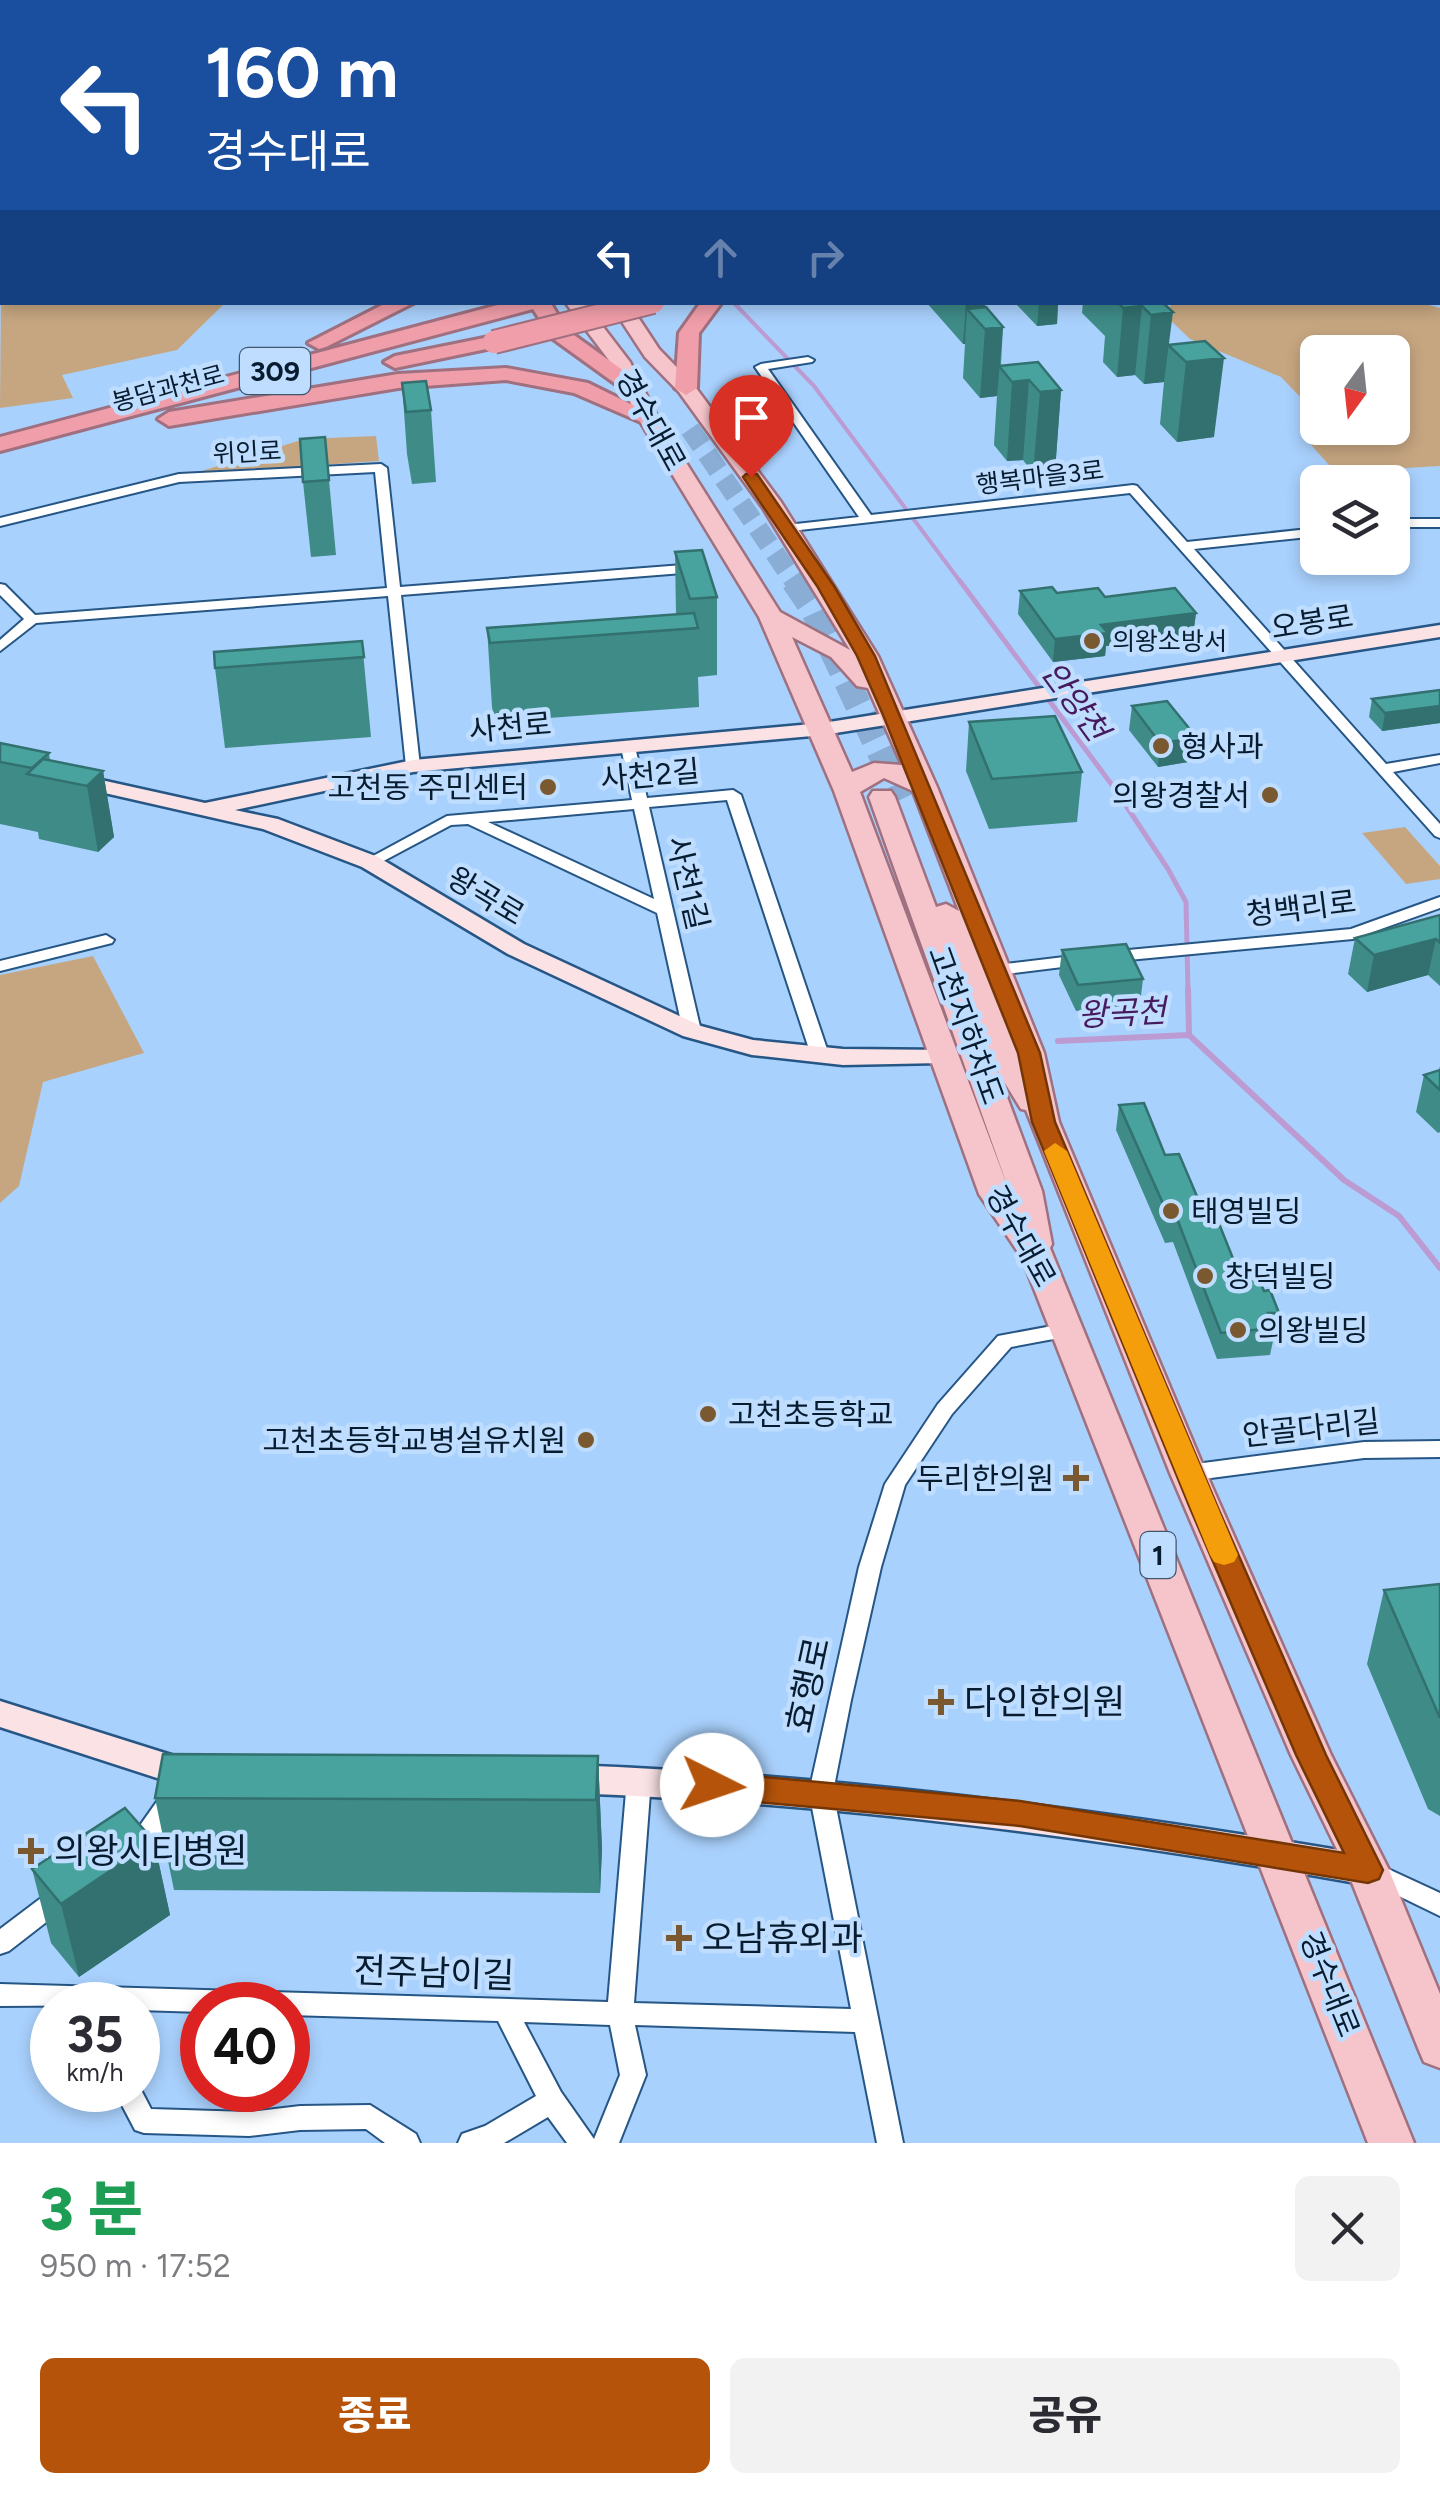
<!DOCTYPE html>
<html lang="ko">
<meta charset="utf-8">
<style>
body{margin:0;font-family:Figtree,"Noto Sans KR",sans-serif;background:#f2f2f3;color:#2b2b33;height:100vh;display:flex;flex-direction:column;font-size:38px;white-space:nowrap}
*{box-sizing:border-box;margin:0}
p{font-size:32px;color:#7c7c81}
.icon{flex:none;width:55px;height:55px;fill:none;stroke:currentColor;stroke-width:2;stroke-linecap:round;stroke-linejoin:round}
.map{position:relative;height:2143px;overflow:hidden}
.drawer{display:flex;flex-direction:column;background:#fff;flex:1}
.drawer>*{flex:none}
.hud{position:absolute;left:0px;top:0px;width:1440px;height:305px;box-shadow:0 5px 15px #0003;background:#1a4fa0;color:#fff;overflow:hidden}
.needle{width:65px;rotate:195deg}
.tools{position:absolute;left:1300px;top:335px;display:grid;gap:20px}
.tools a{display:grid;place-items:center;width:110px;height:110px;border-radius:15px;background:#fff;box-shadow:0 5px 15px #0003;font-size:50px}
.speed{position:absolute;left:30px;top:1982px;display:flex;gap:20px;font-size:50px;font-weight:700;text-align:center}
.speed>*{display:grid;place-content:center;width:130px;height:130px;border-radius:50%;background:#fff;box-shadow:0 5px 15px #0003;line-height:1}
.speed small{font-size:25px;font-weight:400}
.speed .limit{border:15px solid #d22;background:#fff;color:#111}
.pin{position:absolute;display:grid;place-items:center;width:85px;height:85px;color:#fff;margin:-102px -42px;border-radius:50% 50% 50% 0;rotate:-45deg;box-shadow:0 0 10px #0007}
.pin .icon{rotate:45deg}
.me{position:absolute;width:110px;margin:-55px;rotate:94deg;stroke-linejoin:round;filter:drop-shadow(0 0 8px #0008)}
.turn{display:flex;align-items:center;gap:35px;height:210px;padding:0 40px;font-size:45px}
.turn .icon{width:130px;height:130px;stroke-width:2.5}
.turn b{display:block;font-size:70px;line-height:85px}
.lanes{display:flex;align-items:center;height:95px;padding:0 40px;background:#0003;justify-content:center;gap:50px;direction:ltr}
.lanes .off{opacity:.35}
.round{display:grid;place-items:center;flex:none;width:105px;height:105px;border-radius:15px;background:#f2f2f3}
.head{display:flex;align-items:center;justify-content:space-between;height:170px;padding:0 40px}
h1{font-size:60px;font-weight:800;line-height:75px;color:#1e9e55}
.primary-button{display:flex;gap:20px;margin-top:auto;padding:20px 40px}
.primary-button a{flex:1;height:115px;border-radius:15px;background:#b45309;color:#fff;font-size:40px;font-weight:800;line-height:115px;text-align:center}
.primary-button a+a{background:#f2f2f3;color:#2b2b33}
.map>svg:first-child{display:block}
</style>
<div class="map">
<svg width="1440" height="2143" viewBox="0 0 1440 2143">
<rect width="100%" height="100%" fill="#a9d1fd"/>
<path fill="#c6a681" fill-rule="evenodd" d="M659 0H1440V32L1438 2Z
M2 172V302L225 303 177 350 62 375 73 398 0 408Z
M1172 302H1417L1440 308V466L1353 471 1329 465 1305 438 1306 403 1281 377 1190 339 1166 316ZM1318 352H1392V428H1318Z
M376 436 379 461 192 474 304 439Z
M1405 827 1440 866V879L1406 884 1362 833Z
M93 956 144 1053 43 1082 19 1186 0 1203V975Z"/>
<g fill="none" stroke-linecap="round" stroke-linejoin="round">
<path stroke="#bb9bd2" stroke-width="4" d="M733 302 814 386 962 584"/>
<path stroke="#bb9bd2" stroke-width="5" d="M960 581 1115 789 1168 869 1186 902 1188 991"/>
<path stroke="#bb9bd2" stroke-width="6" d="M1188 989 1189 1035 1344 1180 1399 1216 1440 1268
M1058 1041 1189 1035"/>
<path stroke="#89add4" stroke-width="20" stroke-dasharray="20 10" stroke-linecap="butt" d="M690 429 796 584"/>
<path stroke="#89add4" stroke-width="26" stroke-dasharray="26 12" stroke-linecap="butt" d="M794 581 813 609 902 799"/>
<g stroke="#265685" stroke-width="4">
<path id="street" d="M2 159V165L0 166V160Z
M808 357 814 360 812 362 768 369 871 515 1133 485 1137 486 1187 542 1318 528V536L1194 549 1386 764 1440 755V763L1393 772 1440 824V838L1435 836 1130 493 782 532V526L787 525 859 517 755 367 761 364Z
M381 464 387 468 400 587 683 565 690 569 683 573 401 595 420 766 413 770 406 766 388 596 36 623 0 651V640L24 619 0 595V584L5 585 35 615 387 588 375 472 179 482 0 526V518L179 474Z
M1392 519H1440V527H1392Z
M628 743 635 747 647 798 733 790 741 795 829 1055 826 1059H814L811 1055 727 800 649 807 701 1031 692 1036 683 1031 657 913 468 824 451 825 376 865H364L362 862 447 816 632 800 621 747ZM634 809 654 899 488 822Z
M1440 897V908L1353 939 1107 962 1099 957 1107 952 1351 929Z
M106 935 114 940 112 943 0 971V961Z
M1081 955 1089 960 1087 964 997 975 989 970 997 965Z
M1068 1323 1075 1325 1078 1330 1075 1335 1011 1347 952 1414 905 1485 881 1567 851 1700 833 1792 903 2143H877L855 2032 635 2025 646 2075 619 2143H567L548 2117 504 2143H458L462 2134 485 2126 536 2096 498 2021 288 2015V2005H202V2012L138 2010V2005L0 2006V1984L608 2002 627 1780 631 1773 639 1770 647 1773 651 1780 634 2003 851 2009 809 1792 859 1567 885 1484 938 1404 998 1336ZM524 2022 610 2025 620 2075 594 2139 561 2092Z
M1440 1441V1457L1364 1458 1188 1481 1181 1478 1178 1473 1181 1468 1188 1465 1364 1442Z
M173 1787 181 1790 185 1797C174 1817 149 1862 123 1852L119 1845 123 1838 141 1824 165 1790Z
M1373 1862 1440 1893V1916L1364 1879 1361 1872 1364 1865Z
M58 1888 67 1892 70 1899 67 1906 9 1951 0 1954V1929L49 1892Z
M138 2084 151 2109 249 2112 300 2106 370 2105 416 2134 420 2143H385L366 2129 300 2130 249 2136 144 2133 135 2130 114 2090H138Z"/>
</g>
<g stroke="#265685" stroke-width="5">
<path id="secondary" d="M1440 625V637L823 735 413 772 235 810 278 819 378 857 524 944 701 1026 753 1040 843 1049 951 1050 954 1055 951 1060 942 1063 843 1065 752 1055 683 1036 508 954 362 867 263 829 74 786 63 780 74 774 205 803 413 760 823 723Z
M0 1701 206 1766 211 1776 206 1786 194 1790 0 1727Z
M569 1765C838 1775 1103 1810 1368 1855L1380 1860 1385 1870 1380 1880 1368 1885C1103 1838 838 1803 569 1793L557 1789 552 1779 557 1769Z"/>
</g>
<g stroke="#9f707f" stroke-width="5">
<path id="primary" d="M608 0H622V2H608Z
M565 302H584L630 362 658 418 780 612 850 650 763 508 679 392 645 357 609 302H628L659 349 693 384 781 502 878 656 937 787 1044 1053 1059 1122 1206 1473 1331 1755 1389 1870 1440 1994V2068L1424 2062 1418 2048 1347 1870 1291 1755 1170 1473 1026 1110 1021 1109 997 1070 1042 1191 1052 1244 1050 1248 1414 2143H1368L1022 1258 979 1194 834 791 759 617 638 418 611 363ZM792 637 831 657 857 686 868 688 902 765 874 763 852 772ZM884 778 913 791 959 911 946 904 936 907 895 797 891 791H873L869 797 1010 1193 860 792Z"/>
</g>
<g stroke="#9f707f" stroke-width="6">
<path id="highway" d="M1438 68H1440V78H1438Z
M388 302H415L326 347 319 349 308 343Z
M509 302H550L567 330 639 382 636 387H620L552 338 533 309 0 451V437Z
M701 302H722L699 333 697 388 686 395 675 388 679 333Z
M494 336 505 342 501 346 395 368 384 362 395 356Z
M506 368 588 383 659 418 648 425 574 393 506 380 398 388 169 426 158 419 169 412 398 374Z"/>
</g>
<use href="#street" fill="#fff" fill-rule="evenodd"/>
<use href="#secondary" fill="#fae2e5" fill-rule="evenodd"/>
<use href="#primary" fill="#f6c5cb" fill-rule="evenodd"/>
<use href="#highway" fill="#f09ea9" fill-rule="evenodd"/>
<g stroke="#9f707f" stroke-width="26" stroke-linecap="butt">
<path id="highway-bridge" d="M494 342 653 302"/>
</g>
<use href="#highway-bridge" stroke="#f09ea9" stroke-width="22"/>
</g>
<path fill="#3e8b88" d="M926 302H985V307L1003 327 1001 365 1061 390 1055 471 1033 473 1023 460 1007 461 994 445 997 396 980 398 963 378 965 344H963Z
M1014 302H1058L1057 324 1037 326Z
M1083 302H1162L1169 345 1205 341 1214 437 1177 442 1160 424 1164 382 1144 384 1135 375 1117 377 1103 362 1105 336 1082 313Z
M402 383 431 410 436 482 412 484 407 454Z
M325 437 336 555 311 557 303 482Z
M675 552 717 597V675L698 677 699 707 495 722 492 707 487 628 676 614Z
M1020 591 1105 597 1196 613 1193 635 1106 646 1105 656 1053 662 1018 614Z
M362 641 371 737 225 748 215 668Z
M1440 690V723L1382 731 1369 717 1372 699Z
M1132 706 1197 738 1194 761 1158 767 1129 730Z
M969 722 1082 772 1077 822 989 829 966 771Z
M0 743 49 753 50 760 103 771 114 837 98 852 39 839 38 832 0 824Z
M1440 915V986L1428 975 1367 992 1348 974 1355 938Z
M1062 950 1143 979 1140 1004 1076 1011 1059 975Z
M1440 1066V1132L1438 1133 1416 1112 1424 1075 1439 1070Z
M1119 1105 1165 1155 1238 1271 1264 1291 1279 1313 1270 1355 1217 1359 1173 1242 1165 1243 1116 1130Z
M1440 1584V1816L1428 1809 1367 1664 1384 1590Z
M598 1756 602 1849 600 1893 174 1890 155 1798Z
M154 1841 170 1915 79 1977 51 1943 32 1869Z"/>
<path fill="#32716f" d="M966 302H985L984 328 967 309 965 344H963Z
M1039 302H1058L1057 324 1037 326Z
M1142 306 1135 375 1117 377 1123 308Z
M1173 312 1164 382 1144 384 1151 315Z
M1003 327 997 396 980 398 985 329Z
M1224 358 1214 437 1177 442 1186 362Z
M1029 380 1023 460 1007 461 1012 382Z
M1061 390 1055 471 1033 473 1040 392Z
M1196 613 1193 635 1106 646 1105 656 1053 662 1055 639 1101 625Z
M1440 706V723L1382 731 1385 713Z
M1197 738 1194 761 1158 767 1160 743Z
M103 771 114 837 98 852 87 786Z
M1436 939 1428 975 1367 992 1374 955Z
M598 1756 602 1849 600 1893 596 1800Z
M154 1841 170 1915 79 1977 61 1904Z"/>
<path fill="#48a29e" stroke="#32716f" stroke-width="2.5" d="M1118 302H1162L1173 312 1151 315 1142 306 1123 308Z
M986 307 1003 327 985 329 967 309Z
M1205 341 1224 358 1186 362 1168 345Z
M1038 362 1061 390 1040 392 1029 380 1012 382 999 366Z
M426 381 431 410 406 412 402 383Z
M325 437 329 480 303 482 300 439Z
M702 550 717 597 690 599 675 552Z
M1052 587 1057 593 1098 588 1105 597 1175 588 1196 613 1101 625 1108 633 1055 639 1020 591Z
M694 613 698 628 490 643 487 628Z
M362 641 364 657 215 668 214 652Z
M1440 690V706L1385 713 1372 699Z
M1167 701 1197 738 1160 743 1132 706Z
M1055 716 1082 772 992 779 969 722Z
M0 743 49 753 32 768 0 762Z
M43 759 103 771 87 786 27 774Z
M1440 915V943L1436 939 1374 955 1355 938Z
M1126 944 1143 979 1078 985 1062 950Z
M1440 1070V1090L1424 1075Z
M1144 1103 1165 1155 1179 1154 1210 1227 1220 1226 1238 1271 1255 1270 1264 1291 1270 1290 1279 1313H1268L1275 1328 1221 1333 1176 1216 1169 1217 1119 1105Z
M1440 1584V1718L1384 1590Z
M163 1754 598 1756 596 1800 155 1798Z
M125 1808 154 1841 61 1904 32 1869Z"/>
<path fill="#b45309" stroke="#753606" stroke-width="2.5" d="M746 474H757L834 586 875 656 1040 1053 1055 1122 1218 1508 1326 1755 1383 1870 1379 1879 1368 1883 1020 1826 712 1798 701 1794 697 1785 701 1776 712 1772 1020 1801 1344 1853 1296 1755 1190 1508 1032 1122 1018 1053 883 715 857 656 817 586 743 477Z"/>
<path fill="#f59e0b" d="M1055 1143 1067 1151 1238 1555 1234 1562 1224 1565 1214 1562 1210 1555 1044 1151Z"/>
<g fill="#7a5930" stroke="#bfddff" stroke-width="4">
<circle cx="1092" cy="641" r="10"/>
<circle cx="1161" cy="746" r="10"/>
<circle cx="548" cy="787" r="10"/>
<circle cx="1270" cy="795" r="10"/>
<circle cx="1171" cy="1211" r="10"/>
<circle cx="1205" cy="1276" r="10"/>
<circle cx="1238" cy="1330" r="10"/>
<circle cx="708" cy="1414" r="10"/>
<circle cx="586" cy="1440" r="10"/>
<path d="M1071 1463h10v10h10v10h-10v10h-10v-10h-10v-10h10z"/>
<path d="M936 1687h10v10h10v10h-10v10h-10v-10h-10v-10h10z"/>
<path d="M26 1836h10v10h10v10h-10v10h-10v-10h-10v-10h10z"/>
<path d="M674 1923h10v10h10v10h-10v10h-10v-10h-10v-10h10z"/>
</g>
<g text-anchor="middle" dominant-baseline="central" stroke-width="9" stroke-linejoin="round" paint-order="stroke">
<g font-size="25" fill="#081c30" stroke="#bfddff">
<text transform="translate(168 388) rotate(-15)">봉담과천로</text>
<text transform="translate(247 452) rotate(-3)">위인로</text>
<text transform="translate(1040 477) rotate(-7)">행복마을3로</text>
</g>
<g font-size="25" fill="#081c30" stroke="#bfddff" text-anchor="start">
<text x="1112" y="641">의왕소방서</text>
</g>
<g fill="#bfddff" stroke="#3f566e" stroke-width="2.5">
<rect x="240" y="348" width="70" height="46" rx="8"/>
<rect x="1140.5" y="1532" width="35" height="46" rx="8"/>
</g>
<g font-size="28" font-weight="bold" fill="#081c30">
<text x="275" y="371">309</text>
<text x="1158" y="1555">1</text>
</g>
<g font-size="30" fill="#081c30" stroke="#bfddff">
<text transform="translate(651 420) rotate(61)">경수대로</text>
<text transform="translate(1312 622) rotate(-9)">오봉로</text>
<text transform="translate(510 727) rotate(-5)">사천로</text>
<text transform="translate(650 775) rotate(-5)">사천2길</text>
<text transform="translate(688 883) rotate(77)">사천1길</text>
<text transform="translate(486 896) rotate(31)">왕곡로</text>
<text transform="translate(1301 908) rotate(-7)">청백리로</text>
<text transform="translate(966 1025) rotate(70)">고천지하차도</text>
<text transform="translate(1021 1236) rotate(61)">경수대로</text>
<text transform="translate(1311 1428) rotate(-6)">안골다리길</text>
<text transform="translate(1330 1984) rotate(68)">경수대로</text>
</g>
<g font-size="30" fill="#081c30" stroke="#bfddff" text-anchor="start">
<text x="1181" y="746">형사과</text>
<text x="528" y="787" text-anchor="end">고천동 주민센터</text>
<text x="1250" y="795" text-anchor="end">의왕경찰서</text>
<text x="1191" y="1211">태영빌딩</text>
<text x="1225" y="1276">창덕빌딩</text>
<text x="1258" y="1330">의왕빌딩</text>
<text x="728" y="1414">고천초등학교</text>
<text x="566" y="1440" text-anchor="end">고천초등학교병설유치원</text>
<text x="1054" y="1478" text-anchor="end">두리한의원</text>
</g>
<g font-size="32" font-style="italic" fill="#451b5d" stroke="#bfddff">
<text transform="translate(1075 701) rotate(54)">안양천</text>
<text transform="translate(1122 1013) rotate(-3)">왕곡천</text>
</g>
<g font-size="35" fill="#081c30" stroke="#bfddff">
<text transform="translate(808 1685) rotate(-78)">효행로</text>
<text transform="translate(434 1973) rotate(2)">전주남이길</text>
</g>
<g font-size="35" fill="#081c30" stroke="#bfddff" text-anchor="start">
<text x="964" y="1702">다인한의원</text>
<text x="54" y="1851">의왕시티병원</text>
<text x="702" y="1938">오남휴외과</text>
</g>
</g>
</svg>
<div class="tools">
<a><svg class="needle" viewBox="-14 -14 28 28"><path d="M0-13l5 13h-10z" fill="#e53935"/><path d="M0 13l5-13h-10z" fill="#7c7c81"/></svg></a>
<a><svg class="icon" aria-label="layers" viewBox="0 0 24 24"><path d="M12 4l9 5-9 5-9-5zM3 14l9 5 9-5"/></svg></a>
</div>
<div class="speed"><div>35<small>km/h</small></div><div class="limit">40</div></div>
<div class="pin" style="left:751px;top:477px;background:#d93025"><svg class="icon" aria-label="arrive" viewBox="0 0 24 24"><path d="M6 21V4h12l-3 4 3 4H6"/></svg></div>
<svg class="me" style="left:712px;top:1785px" viewBox="-20 -20 40 40"><circle r="19" fill="#fff"/><path d="M0-13L10 11 0 6-10 11z" fill="#b45309"/></svg>
<div class="hud">
<div class="turn"><svg class="icon" aria-label="left" viewBox="0 0 24 24"><path d="M17 20v-9H6M10 6l-5 5 5 5"/></svg><div><b>160 m</b>경수대로</div></div>
<div class="lanes"><svg class="icon" aria-label="left" viewBox="0 0 24 24"><path d="M17 20v-9H6M10 6l-5 5 5 5"/></svg><svg class="icon off" aria-label="ahead" viewBox="0 0 24 24"><path d="M12 20V5M6 11l6-6 6 6"/></svg><svg class="icon off" aria-label="right" viewBox="0 0 24 24"><path d="M7 20v-9h11M14 6l5 5-5 5"/></svg></div>
</div>
</div>
<section class="drawer">
<div class="head"><div><h1>3 분</h1><p>950 m · 17:52</p></div><a class="round"><svg class="icon" aria-label="close" viewBox="0 0 24 24"><path d="M6 6l12 12M18 6L6 18"/></svg></a></div>
<div class="primary-button"><a>종료</a><a>공유</a></div>
</section>
